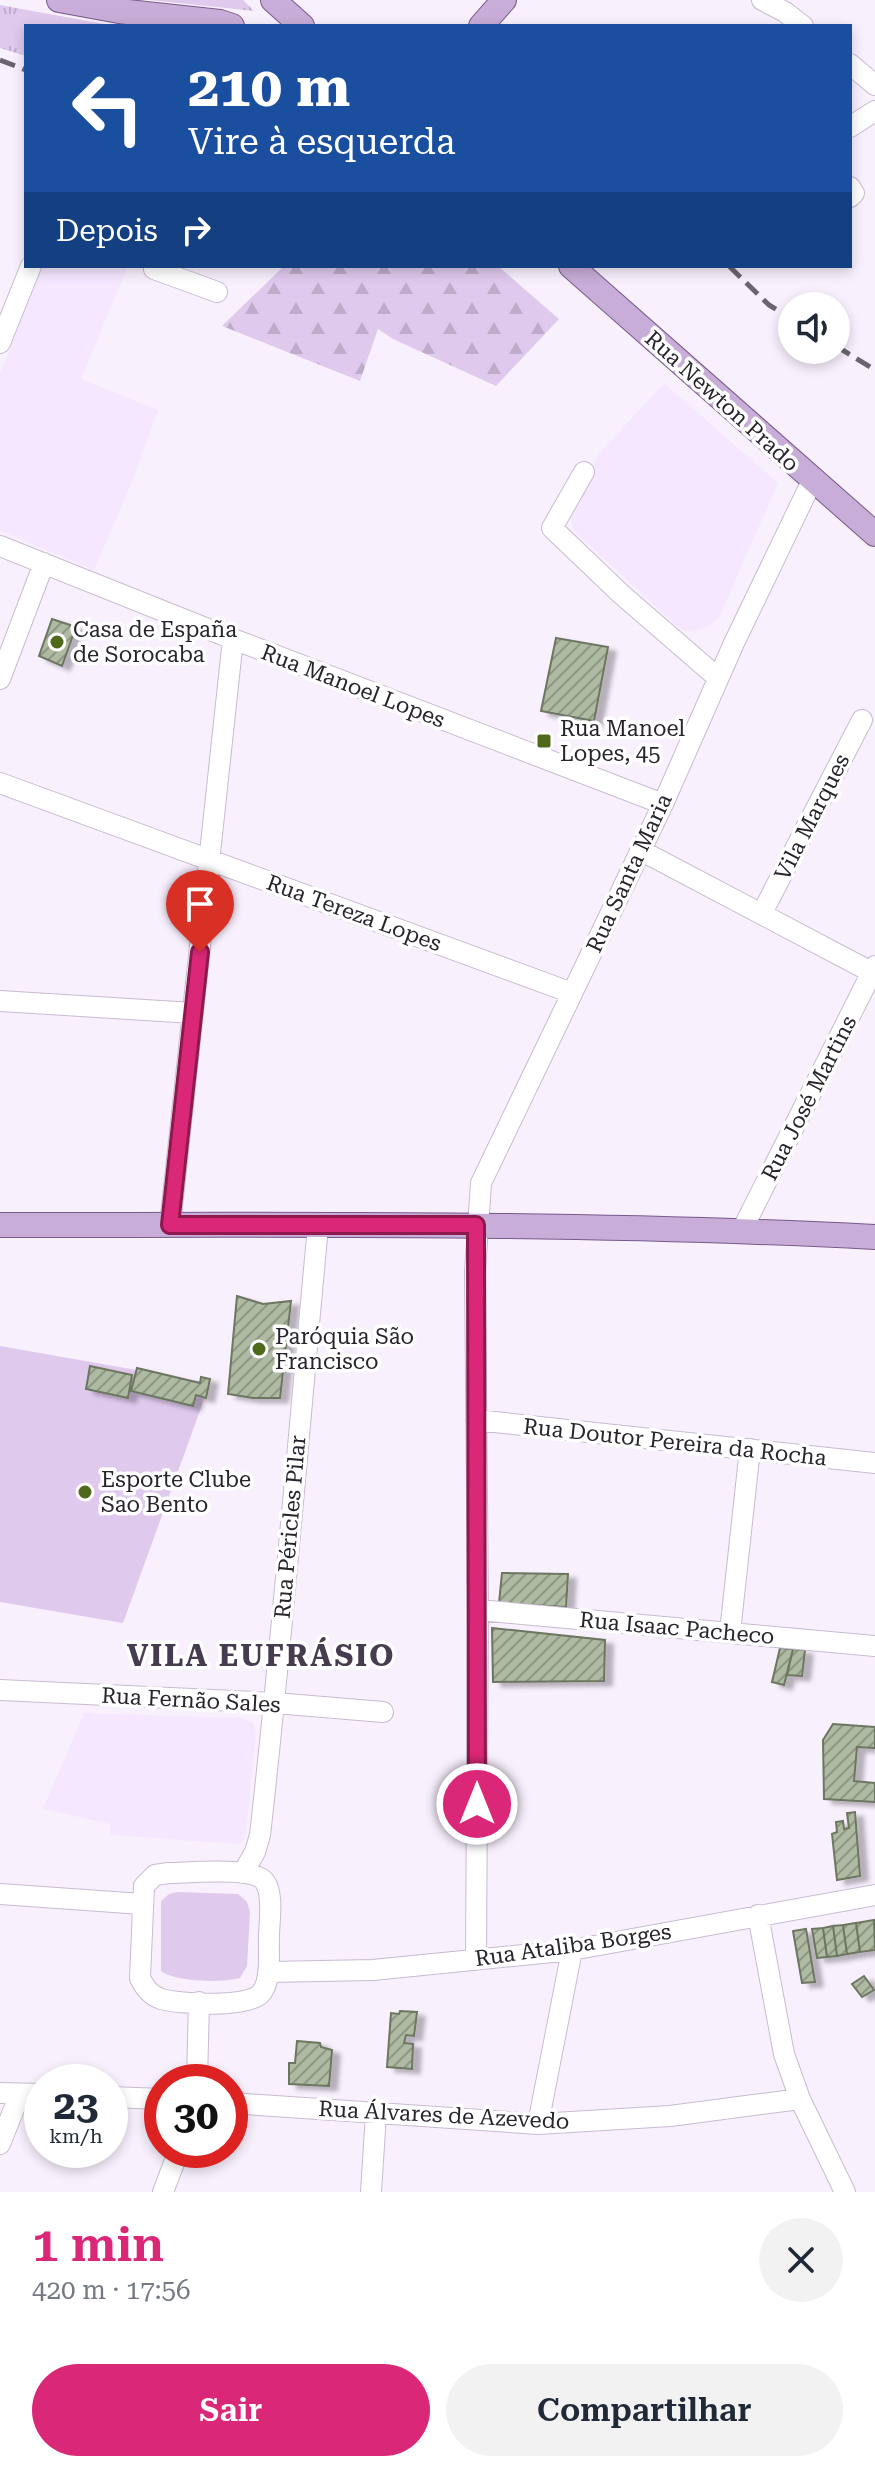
<!DOCTYPE html>
<html lang="pt">
<meta charset="utf-8">
<style>
body{margin:0;font-family:"Roboto Serif",serif;background:#f2f2f3;color:#1f2937;height:100vh;display:flex;flex-direction:column;font-size:30px;white-space:nowrap}
*{box-sizing:border-box;margin:0}
p{font-size:26px;color:#747a83}
.icon{flex:none;width:44px;height:44px;fill:none;stroke:currentColor;stroke-width:2;stroke-linecap:round;stroke-linejoin:round}
.map{position:relative;height:2192px;overflow:hidden}
.sheet{display:flex;flex-direction:column;background:#fff;flex:1}
.sheet>*{flex:none}
.hud{position:absolute;left:24px;top:24px;width:828px;height:244px;border-radius:0px;box-shadow:0 4px 12px #0003;background:#1a4fa0;color:#fff;overflow:hidden}
.fabs{position:absolute;left:778px;top:292px;display:grid;gap:16px}
.fabs a{display:grid;place-items:center;width:72px;height:72px;border-radius:50%;background:#fff;box-shadow:0 4px 12px #0003;font-size:40px}
.speed{position:absolute;left:24px;top:2064px;display:flex;gap:16px;font-size:40px;font-weight:700;text-align:center}
.speed>*{display:grid;place-content:center;width:104px;height:104px;border-radius:50%;background:#fff;box-shadow:0 4px 12px #0003;line-height:1}
.speed small{font-size:20px;font-weight:400}
.speed .limit{border:12px solid #d22;background:#fff;color:#111}
.pin{position:absolute;display:grid;place-items:center;width:68px;height:68px;color:#fff;margin:-82px -34px;border-radius:50% 50% 50% 0;rotate:-45deg;box-shadow:0 0 8px #0007}
.pin .icon{rotate:45deg}
.me{position:absolute;width:88px;margin:-44px;rotate:0deg;stroke-linejoin:round;filter:drop-shadow(0 0 6px #0008)}
.turn{display:flex;align-items:center;gap:28px;height:168px;padding:0 32px;font-size:36px}
.turn .icon{width:104px;height:104px;stroke-width:2.5}
.turn b{display:block;font-size:56px;line-height:68px}
.then{display:flex;align-items:center;height:76px;padding:0 32px;background:#0003;gap:16px;font-size:30px}
.round{display:grid;place-items:center;flex:none;width:84px;height:84px;border-radius:42px;background:#f2f2f3}
.summary{display:flex;align-items:center;justify-content:space-between;height:136px;padding:0 32px}
h1{font-size:48px;font-weight:600;line-height:60px;color:#db2777}
.button{display:flex;gap:16px;margin-top:auto;padding:16px 32px}
.button a{flex:1;height:92px;border-radius:48px;background:#db2777;color:#fff;font-size:32px;font-weight:600;line-height:92px;text-align:center}
.button a+a{background:#f2f2f3;color:#1f2937}
.map>svg:first-child{display:block}
</style>
<div class="map">
<svg width="875" height="2192" viewBox="0 0 875 2192">
<defs>
<pattern id="grass-tufts" width="24" height="20" patternUnits="userSpaceOnUse" patternTransform="scale(2)"><rect width="24" height="20" fill="#dfc9ed"/><path d="M3 7l-1-3M5 7V3M7 7l1-3M15 17l-1-3M17 17v-4M19 17l1-3" fill="none" stroke="#bfaccb"/></pattern>
<pattern id="forest-firs" width="22" height="20" patternUnits="userSpaceOnUse" patternTransform="scale(2)"><rect width="22" height="20" fill="#dfc9ed"/><path d="M5 1l3.5 6h-7zM16 11l3.5 6h-7z" fill="#bfaccb"/></pattern>
<pattern id="building-hatch" width="6" height="6" patternUnits="userSpaceOnUse" patternTransform="scale(2)"><rect width="6" height="6" fill="#afbaa2"/><path d="M-1 1l2-2M0 6l6-6M5 7l2-2" fill="none" stroke="#8e9784"/></pattern>
<filter id="shadow"><feDropShadow dx="8" dy="4.5" stdDeviation="2" flood-color="#0004"/></filter>
</defs>
<rect width="100%" height="100%" fill="#f9f0fe"/>
<path fill="#f5e7ff" d="M42 266H128L81 379 158 410 132 482 94 570 0 531V374Z
M664 383 778 483 718 620 704 629 691 632 680 629 574 531 570 515 598 455Z
M84 1713 243 1718 253 1723 256 1733 246 1835 242 1842 236 1844 110 1835V1824L43 1809Z"/>
<path fill="url(#grass-tufts)" d="M150 0H243L254 11Z
M0 5 115 26H26V56L0 48Z"/>
<path fill="url(#forest-firs)" d="M284 266H498L559 319 496 386 393 339 378 329 360 381 222 326Z"/>
<path fill="#dfc9ed" d="M0 1346 210 1383 123 1623 0 1602Z
M177 1892 238 1894 247 1902 250 1912 247 1966 240 1978C221 1983 176 1982 161 1971V1901L169 1894Z"/>
<path fill="url(#building-hatch)" stroke="#6c7660" stroke-width="2" filter="url(#shadow)" d="M52 619 76 627 62 666 39 656Z
M556 638 608 647 594 721 541 711Z
M237 1296 263 1304 291 1301 280 1398H253L228 1394Z
M90 1366 132 1375 128 1398 86 1389Z
M137 1368 200 1383 201 1377 210 1379 206 1398 196 1395 193 1406 131 1391Z
M502 1573 568 1574 566 1607 499 1603Z
M492 1628 605 1640 604 1681 493 1682Z
M780 1648 793 1649 784 1685 772 1682Z
M793 1649 805 1650 802 1676 787 1675Z
M833 1724 875 1727V1748L857 1747 854 1781 875 1783V1802L824 1799 823 1740Z
M855 1812 860 1876 837 1880 832 1834 837 1832 836 1822 843 1821 844 1829 849 1828 847 1813Z
M874 1920 875 1950 860 1952 856 1923Z
M856 1923 860 1952 847 1954 843 1925Z
M843 1925 847 1954 837 1956 833 1926Z
M833 1926 837 1956 827 1957 823 1928Z
M823 1928 827 1957 817 1958 812 1929Z
M806 1929 815 1982 802 1983 793 1931Z
M864 1976 874 1990 862 1997 852 1984Z
M400 2011 417 2012 414 2036 406 2035 404 2043 413 2044 412 2069 387 2067 391 2013 399 2014Z
M297 2041 320 2043 321 2047 332 2050 329 2086 289 2084V2063H295Z"/>
<g fill="none" stroke-linecap="round" stroke-linejoin="round">
<g stroke="#c8bbd1" stroke-width="22">
<path id="minor" d="M762 0 785 12 803 26
M850 64 875 85
M850 127 875 111
M850 187 854 193 850 197
M154 269 217 292
M0 343 31 266
M584 472 552 528 621 594 718 678
M0 546 233 639 663 804
M0 679 44 563
M0 783 572 993
M640 850 875 974
M762 913 862 720
M0 1001 193 1013
M170 1225 233 639
M742 1230 875 966
M476 1420 875 1463
M478 1610 875 1646
M730 1632 750 1449
M0 1690 275 1703 383 1712
M169 1873C189 1873 254 1866 265 1882 274 1895 269 1922 269 1937 268 1953 272 1978 262 1992 251 2009 179 2004 161 1999 150 1995 145 1988 140 1978L144 1886 155 1875Z
M243 1873 255 1852 260 1835C283 1632 299 1429 318 1226
M0 1894 142 1904
M758 1915 784 2054 800 2099 845 2192
M476 1960 478 1610 475 1271 481 1183 663 804 734 643 812 481
M268 1972 373 1970 572 1950 875 1895
M197 2082 199 2002
M0 2093 42 2094
M110 2097 162 2099
M230 2103 538 2124 670 2116 800 2099
M538 2124 572 1950
M0 2144 20 2094
M163 2192 179 2150
M371 2192 376 2114"/>
</g>
<g stroke="#775a8a" stroke-width="26">
<path id="major" d="M59 0 119 11 220 22 232 26
M273 0 302 26
M481 26 504 0
M571 266 875 534
M0 1225C292 1225 583 1222 875 1237"/>
</g>
<use href="#minor" stroke="#fff" stroke-width="20"/>
<use href="#major" stroke="#c7add7" stroke-width="24"/>
<path stroke="#6a646e" stroke-width="5" stroke-dasharray="16 8" stroke-linecap="butt" d="M0 60 26 70
M729 266 769 305 792 319
M836 346 875 370"/>
</g>
<g fill="none" stroke-linecap="round" stroke-linejoin="round">
<g stroke="#8e194d" stroke-width="20">
<path id="route" d="M200 952 170 1225H476L477 1804"/>
</g>
<use href="#route" stroke="#db2777" stroke-width="14"/>
</g>
<g fill="#4e691a" stroke="#fff" stroke-width="3">
<circle cx="57" cy="642" r="8"/>
<rect x="536" y="733" width="16" height="16" rx="4"/>
<circle cx="259" cy="1349" r="8"/>
<circle cx="85" cy="1492" r="8"/>
</g>
<g text-anchor="middle" dominant-baseline="central" stroke-width="7" stroke-linejoin="round" paint-order="stroke">
<g font-size="22" fill="#28232c" stroke="#fff">
<text transform="translate(722 401) rotate(42)">Rua Newton Prado</text>
<text transform="translate(353 686) rotate(21)">Rua Manoel Lopes</text>
<text transform="translate(812 817) rotate(-63)">Vila Marques</text>
<text transform="translate(629 873) rotate(-65)">Rua Santa Maria</text>
<text transform="translate(354 913) rotate(20)">Rua Tereza Lopes</text>
<text transform="translate(809 1098) rotate(-63)">Rua José Martins</text>
<text transform="translate(675 1442) rotate(6)">Rua Doutor Pereira da Rocha</text>
<text transform="translate(290 1527) rotate(-85)">Rua Péricles Pilar</text>
<text transform="translate(677 1628) rotate(5)">Rua Isaac Pacheco</text>
<text transform="translate(191 1700) rotate(3)">Rua Fernão Sales</text>
<text transform="translate(573 1945) rotate(-8)">Rua Ataliba Borges</text>
<text transform="translate(444 2115) rotate(3)">Rua Álvares de Azevedo</text>
</g>
<g font-size="22" fill="#28232c" stroke="#fff" text-anchor="start">
<text x="73" y="629">Casa de España<tspan x="73" dy="25">de Sorocaba</tspan></text>
<text x="560" y="728">Rua Manoel<tspan x="560" dy="25">Lopes, 45</tspan></text>
<text x="275" y="1336">Paróquia São<tspan x="275" dy="25">Francisco</tspan></text>
<text x="101" y="1479">Esporte Clube<tspan x="101" dy="25">Sao Bento</tspan></text>
</g>
<g font-size="30" font-weight="bold" letter-spacing="2" fill="#473c4f" stroke="#fff">
<text x="261" y="1655">VILA EUFRÁSIO</text>
</g>
</g>
</svg>
<div class="fabs">
<a><svg class="icon" aria-label="sound" viewBox="0 0 24 24"><path d="M4 9h4l5-4v14l-5-4H4zM17 9q2 3 0 6"/></svg></a>
</div>
<div class="speed"><div>23<small>km/h</small></div><div class="limit">30</div></div>
<div class="pin" style="left:200px;top:952px;background:#d93025"><svg class="icon" aria-label="arrive" viewBox="0 0 24 24"><path d="M6 21V4h12l-3 4 3 4H6"/></svg></div>
<svg class="me" style="left:477px;top:1804px" viewBox="-20 -20 40 40"><circle r="17" fill="#db2777" stroke="#fff" stroke-width="3"/><path d="M0-11L8 9 0 5-8 9z" fill="#fff"/></svg>
<div class="hud">
<div class="turn"><svg class="icon" aria-label="left" viewBox="0 0 24 24"><path d="M17 20v-9H6M10 6l-5 5 5 5"/></svg><div><b>210 m</b>Vire à esquerda</div></div>
<div class="then">Depois<svg class="icon" aria-label="right" viewBox="0 0 24 24"><path d="M7 20v-9h11M14 6l5 5-5 5"/></svg></div>
</div>
</div>
<section class="sheet">
<div class="summary"><div><h1>1 min</h1><p>420 m · 17:56</p></div><a class="round"><svg class="icon" aria-label="close" viewBox="0 0 24 24"><path d="M6 6l12 12M18 6L6 18"/></svg></a></div>
<div class="button"><a>Sair</a><a>Compartilhar</a></div>
</section>
